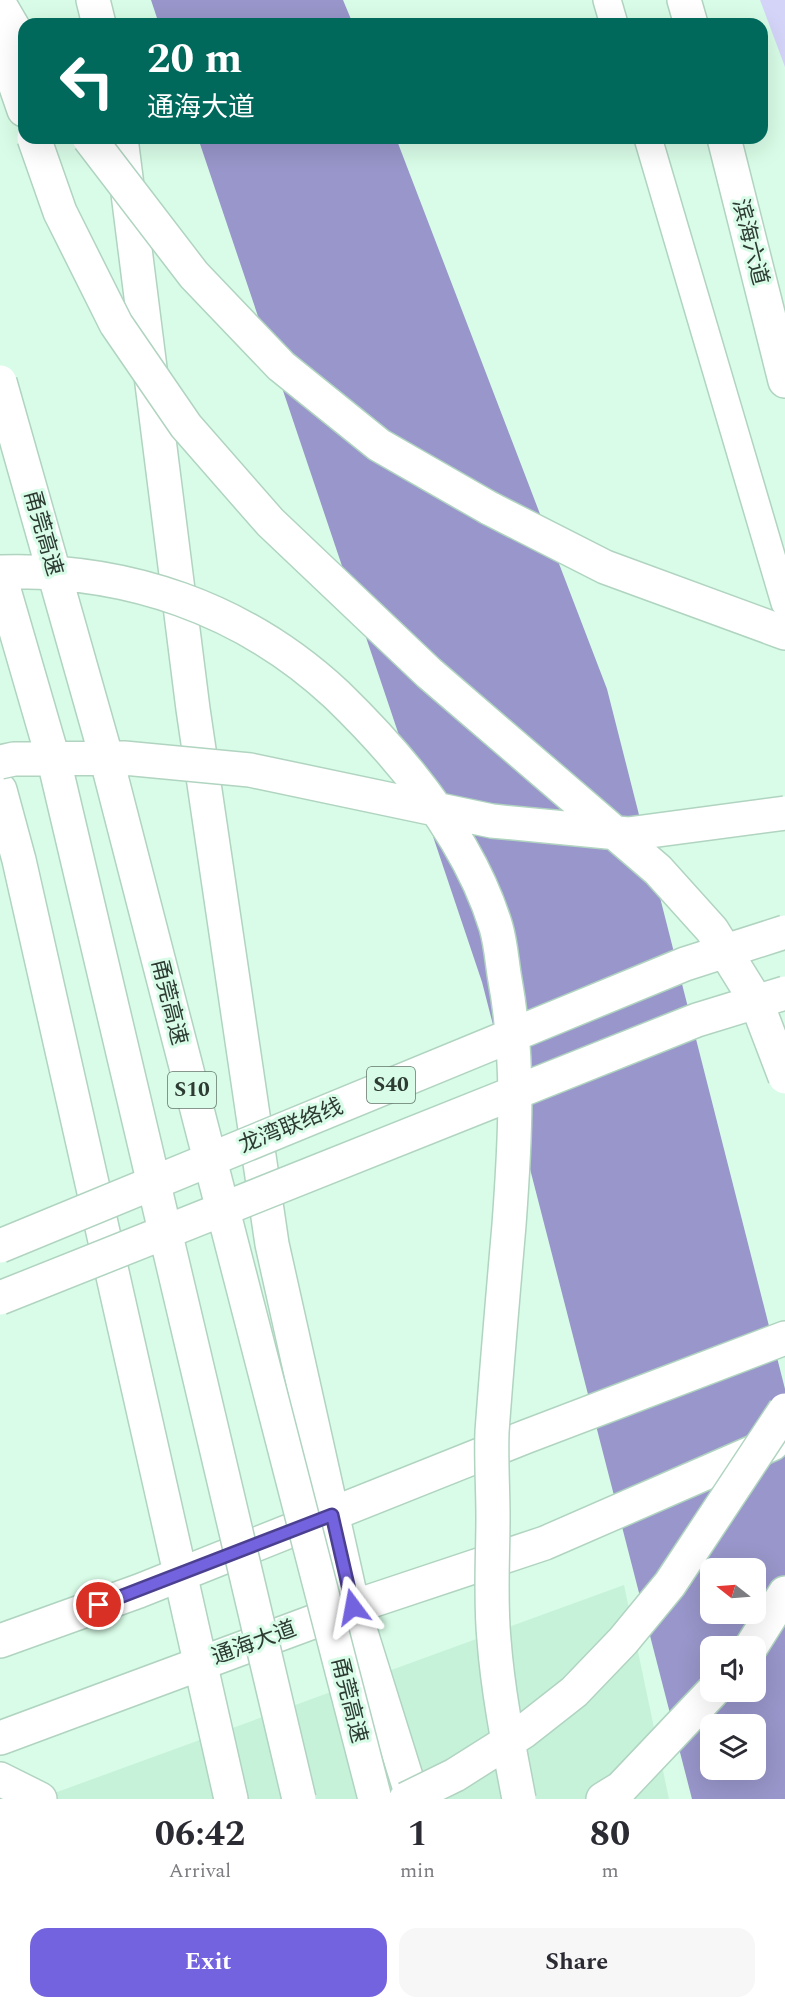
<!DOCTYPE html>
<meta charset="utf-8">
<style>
body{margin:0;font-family:Spectral,"Noto Sans SC",serif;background:#f7f7f7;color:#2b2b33;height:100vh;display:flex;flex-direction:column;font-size:22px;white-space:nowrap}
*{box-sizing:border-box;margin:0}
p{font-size:20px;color:#7c7c81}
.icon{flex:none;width:33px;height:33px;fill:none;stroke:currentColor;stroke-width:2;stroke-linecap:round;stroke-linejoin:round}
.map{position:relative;height:1799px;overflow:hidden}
.side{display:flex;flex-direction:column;background:#fff;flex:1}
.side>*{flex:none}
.banner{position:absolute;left:18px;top:18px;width:750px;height:126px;border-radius:18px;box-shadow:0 6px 24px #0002;background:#00695c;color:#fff;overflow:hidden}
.needle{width:39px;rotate:287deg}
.buttons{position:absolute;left:700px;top:1558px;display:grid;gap:12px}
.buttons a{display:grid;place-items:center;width:66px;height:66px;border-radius:12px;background:#fff;box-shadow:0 6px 24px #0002;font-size:30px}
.pin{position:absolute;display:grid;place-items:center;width:51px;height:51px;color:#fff;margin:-26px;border:3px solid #fff;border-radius:50%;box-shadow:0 2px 6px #0007}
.me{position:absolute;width:66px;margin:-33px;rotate:347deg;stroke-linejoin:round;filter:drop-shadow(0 0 4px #0008)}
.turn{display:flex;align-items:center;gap:21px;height:126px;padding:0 30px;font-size:27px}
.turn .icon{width:78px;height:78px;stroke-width:2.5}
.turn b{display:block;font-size:42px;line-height:51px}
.eta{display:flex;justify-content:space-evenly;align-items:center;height:102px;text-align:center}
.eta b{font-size:36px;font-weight:700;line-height:42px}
.action{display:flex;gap:12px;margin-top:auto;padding:12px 30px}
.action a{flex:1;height:69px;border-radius:18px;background:#7463de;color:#fff;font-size:24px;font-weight:700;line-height:69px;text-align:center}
.action a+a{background:#f7f7f7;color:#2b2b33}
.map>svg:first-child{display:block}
</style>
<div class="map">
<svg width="785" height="1799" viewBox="0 0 785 1799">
<rect width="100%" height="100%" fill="#d8fce7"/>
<path fill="#c7f2da" d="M624 1585 669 1799H38Z"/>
<path fill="#d4d4f9" d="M760 0H785V67Z"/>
<path fill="#9896ca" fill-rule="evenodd" d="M151 0H343L353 24H159Z
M198 138H396L607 689 785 1389V1799H692L482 982ZM711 1569H756V1614H711ZM711 1647H756V1692H711ZM711 1725H756V1770H711Z"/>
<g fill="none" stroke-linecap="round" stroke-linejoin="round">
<g stroke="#b0d4c0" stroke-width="30">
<path id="minor" d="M607 0 614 24
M648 138 785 603"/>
</g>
<g stroke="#b0d4c0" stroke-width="36">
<path id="tertiary" d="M684 0 691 24
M724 138 785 381"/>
</g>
<g stroke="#b0d4c0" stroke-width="36">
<path id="secondary" d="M0 1641 139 1591 525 1437 785 1338
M0 1738 353 1607 545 1543 772 1444"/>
</g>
<g stroke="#b0d4c0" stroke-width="36">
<path id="motorway" d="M93 0 99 24
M0 5 24 46
M0 41 24 110
M121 138 193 709 272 1244 353 1607 413 1799
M489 508 605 567 785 633
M0 790 19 860 231 1799
M751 1647 785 1593
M0 1779 40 1799
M603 1799 621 1788 712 1692"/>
</g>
<use href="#minor" stroke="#fff" stroke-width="27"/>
<use href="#tertiary" stroke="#fff" stroke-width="33"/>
<use href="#secondary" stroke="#fff" stroke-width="33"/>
<use href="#motorway" stroke="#fff" stroke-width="33"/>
<g stroke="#b0d4c0" stroke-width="36" stroke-linecap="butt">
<path id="motorway-bridge" d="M34 138 60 212 116 324 186 426 270 522 429 673 658 870 712 930 756 1001 785 1077
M89 138 194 275 281 366 379 445 489 508
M0 382 104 749 375 1799
M0 572C126 568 244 608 337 695 403 759 469 838 496 927 501 944 502 963 505 980 520 1062 515 1143 509 1225 503 1294 497 1363 492 1432 491 1460 493 1489 493 1517 493 1557 490 1599 494 1640 498 1693 509 1747 519 1799
M0 576 56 769 299 1799
M0 762 14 759 124 758 250 770 492 821 628 834 785 813
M0 1246 685 964 785 932
M0 1298 697 1020 785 993
M406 1799 455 1775 523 1732 574 1692 623 1641 670 1584 785 1410"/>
</g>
<use href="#motorway-bridge" stroke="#fff" stroke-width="33"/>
</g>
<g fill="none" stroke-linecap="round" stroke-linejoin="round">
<g stroke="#4b4090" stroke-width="15">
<path id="route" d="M99 1605 332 1515 353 1607"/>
</g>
<use href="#route" stroke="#7463de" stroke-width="10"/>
</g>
<g text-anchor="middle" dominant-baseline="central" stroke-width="6" stroke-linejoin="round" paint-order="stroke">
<g fill="#d8fce7" stroke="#607569" stroke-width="1.5">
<rect x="367" y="1067" width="48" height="36" rx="4.5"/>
<rect x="168" y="1072" width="48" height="36" rx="4.5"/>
</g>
<g font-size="21" font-weight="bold" fill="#2d3b33">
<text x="391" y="1085">S40</text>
<text x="192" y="1090">S10</text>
</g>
<g font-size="22" fill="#2d3b33" stroke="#d8fce7">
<text transform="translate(750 242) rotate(76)">滨海六道</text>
<text transform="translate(43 533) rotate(74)">甬莞高速</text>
<text transform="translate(169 1002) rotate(76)">甬莞高速</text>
<text transform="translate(291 1126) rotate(-22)">龙湾联络线</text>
<text transform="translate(254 1643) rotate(-20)">通海大道</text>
<text transform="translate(349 1700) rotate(76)">甬莞高速</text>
</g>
</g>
</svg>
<div class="buttons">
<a><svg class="needle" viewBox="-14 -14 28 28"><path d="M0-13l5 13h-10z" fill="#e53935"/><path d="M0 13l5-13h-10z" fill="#7c7c81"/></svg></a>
<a><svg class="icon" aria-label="sound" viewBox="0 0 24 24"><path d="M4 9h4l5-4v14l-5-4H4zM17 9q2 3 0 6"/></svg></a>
<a><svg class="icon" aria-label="layers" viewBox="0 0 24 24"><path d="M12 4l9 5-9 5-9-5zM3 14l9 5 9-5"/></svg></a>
</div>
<div class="pin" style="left:99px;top:1605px;background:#d93025"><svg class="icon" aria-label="arrive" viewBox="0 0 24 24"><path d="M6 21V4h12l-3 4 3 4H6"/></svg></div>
<svg class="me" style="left:353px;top:1607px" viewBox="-20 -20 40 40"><path d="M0-17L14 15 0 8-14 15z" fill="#7463de" stroke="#fff" stroke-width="4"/></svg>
<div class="banner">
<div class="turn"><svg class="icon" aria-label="left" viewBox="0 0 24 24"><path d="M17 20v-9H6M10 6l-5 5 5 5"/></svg><div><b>20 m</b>通海大道</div></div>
</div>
</div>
<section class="side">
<div class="eta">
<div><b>06:42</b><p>Arrival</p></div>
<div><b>1</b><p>min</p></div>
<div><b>80</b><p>m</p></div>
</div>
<div class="action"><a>Exit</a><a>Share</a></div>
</section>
